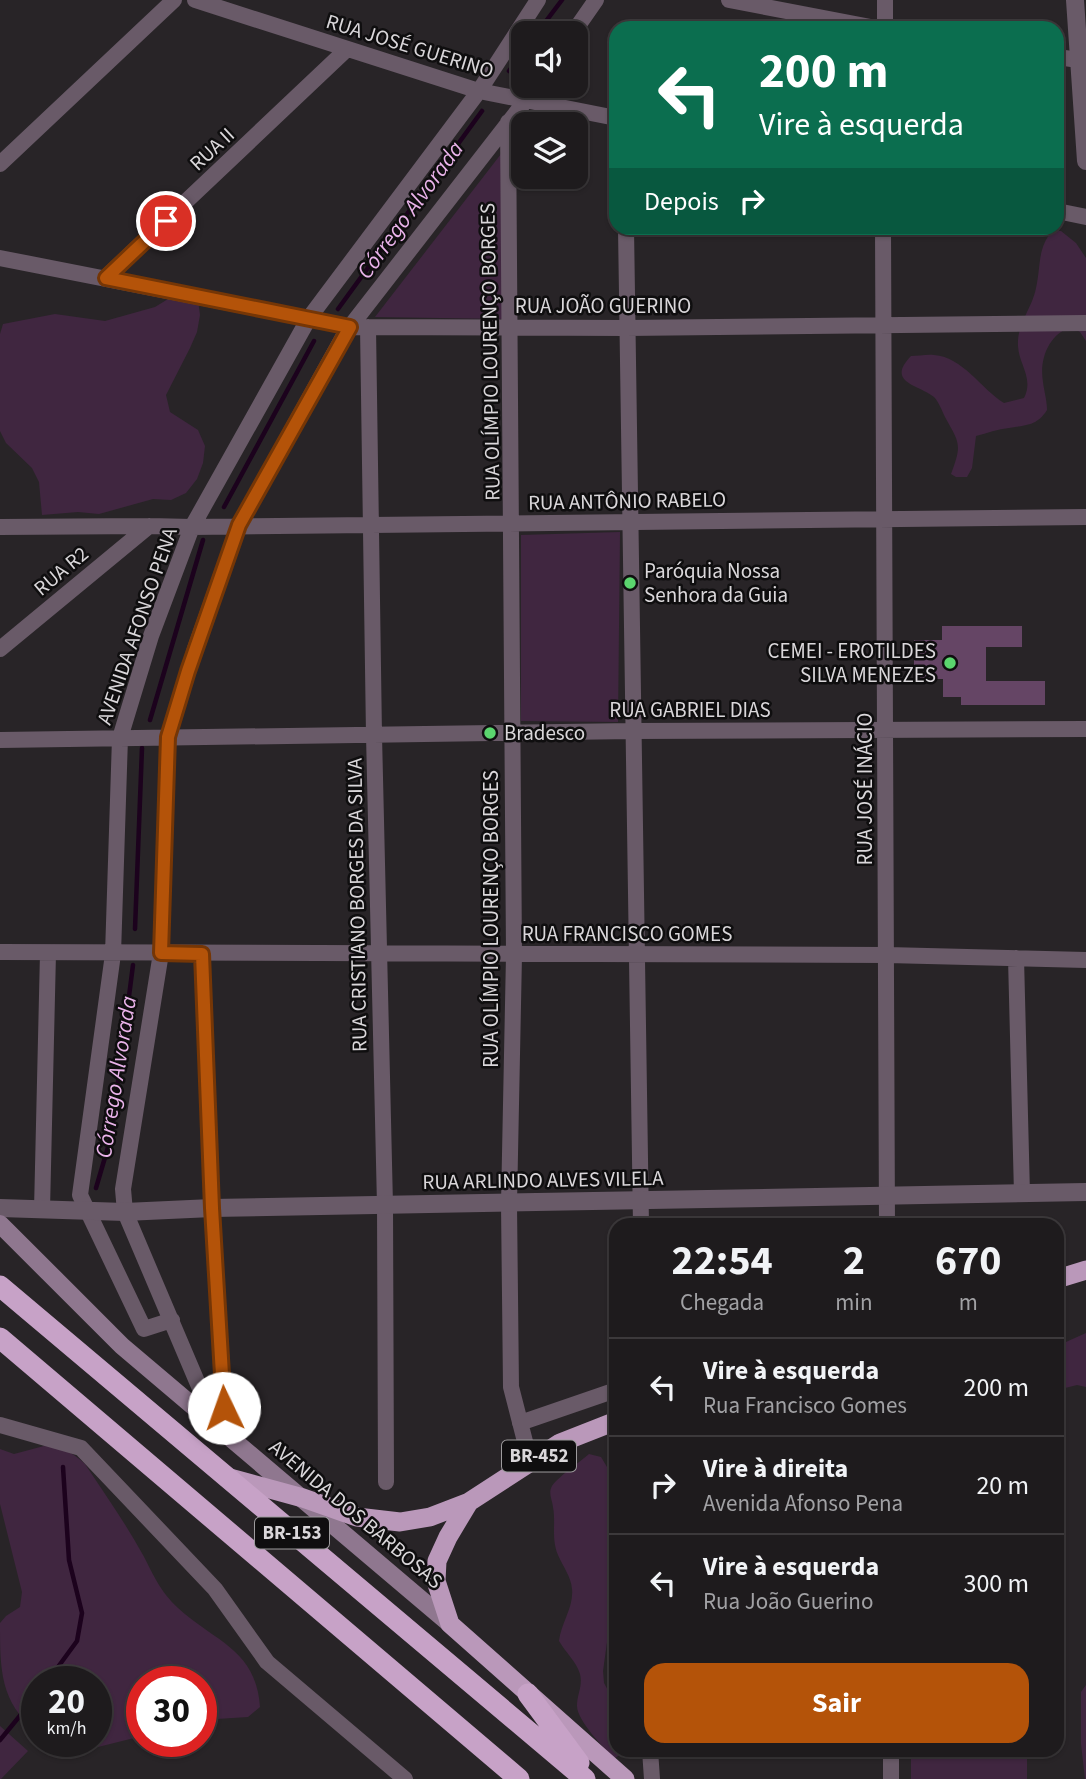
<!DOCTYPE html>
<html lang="pt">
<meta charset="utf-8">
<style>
body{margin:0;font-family:"Source Sans 3",sans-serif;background:#2b282a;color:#f1f3f6;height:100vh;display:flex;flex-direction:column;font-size:26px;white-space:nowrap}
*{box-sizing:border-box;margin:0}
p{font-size:23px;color:#a1a1a4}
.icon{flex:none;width:38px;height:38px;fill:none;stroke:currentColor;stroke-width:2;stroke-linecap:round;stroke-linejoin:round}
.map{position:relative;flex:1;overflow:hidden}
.drawer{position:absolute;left:609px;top:1218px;width:455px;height:539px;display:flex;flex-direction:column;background:#1e1b1d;border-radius:21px;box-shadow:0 2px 5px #0004,0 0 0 2px #3c393b}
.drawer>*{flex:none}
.guide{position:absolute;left:609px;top:21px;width:455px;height:214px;border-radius:21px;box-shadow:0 2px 5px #0004,0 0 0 2px #3c393b;background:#0b6e4f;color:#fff;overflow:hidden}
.controls{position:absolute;left:511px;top:21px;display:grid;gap:14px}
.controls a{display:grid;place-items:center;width:77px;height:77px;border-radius:14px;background:#1e1b1d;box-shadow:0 2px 5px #0004,0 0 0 2px #3c393b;font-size:35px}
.speed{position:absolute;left:21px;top:1666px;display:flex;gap:14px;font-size:35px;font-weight:700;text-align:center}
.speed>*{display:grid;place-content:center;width:91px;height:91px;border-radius:50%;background:#1e1b1d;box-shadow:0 2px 5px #0004,0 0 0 2px #3c393b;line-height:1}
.speed small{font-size:18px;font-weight:400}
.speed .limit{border:10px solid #d22;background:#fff;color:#111}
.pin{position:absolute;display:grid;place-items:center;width:60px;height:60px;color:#fff;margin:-30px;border:4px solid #fff;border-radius:50%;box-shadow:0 2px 7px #0007}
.me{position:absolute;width:77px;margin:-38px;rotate:357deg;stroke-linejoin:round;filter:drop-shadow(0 0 5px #0008)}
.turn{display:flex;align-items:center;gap:24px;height:147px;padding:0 35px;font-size:32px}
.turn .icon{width:91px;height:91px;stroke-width:2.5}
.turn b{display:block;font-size:49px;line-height:60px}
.then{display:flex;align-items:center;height:66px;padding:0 35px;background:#0003;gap:14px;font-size:26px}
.eta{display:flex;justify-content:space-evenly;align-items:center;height:119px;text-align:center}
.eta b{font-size:42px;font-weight:700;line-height:49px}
.button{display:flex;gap:14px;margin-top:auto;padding:14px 35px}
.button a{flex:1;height:80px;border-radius:21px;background:#b45309;color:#fff;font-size:28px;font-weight:700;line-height:80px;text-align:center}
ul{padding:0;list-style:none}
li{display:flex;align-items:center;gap:21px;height:98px;padding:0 35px;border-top:2px solid #3c393b}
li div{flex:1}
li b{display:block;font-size:26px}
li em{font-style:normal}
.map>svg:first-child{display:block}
</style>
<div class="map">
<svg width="1086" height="1779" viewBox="0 0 1086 1779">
<rect width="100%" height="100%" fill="#282427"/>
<path fill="#402640" d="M501 154 503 319 375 317Z
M1052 231H1061L1076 243 1086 258V341L1080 332 1071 327C1049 334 1039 359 1043 382 1044 391 1047 400 1047 410 1037 426 1026 425 1009 428 998 429 987 433 976 436L972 468 967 477H956L951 474C962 444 960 444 945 417 942 411 939 402 934 397 920 385 885 383 911 356 918 356 927 354 934 355 963 357 981 389 1004 403L1024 398C1034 378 1019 365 1018 346 1017 323 1032 309 1036 288 1041 267 1037 249 1052 231Z
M186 288 198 300 200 315 197 332 190 348 166 395 170 412 198 430 205 446 203 463 197 479 186 493 171 500 153 499 99 514 78 512 42 515 39 482 32 468 6 443 0 431V334L3 324 55 314 105 321 155 307Z
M620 532 618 722 521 721V535Z
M1086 1333V1387L1077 1385 1057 1390V1346Z
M44 1446C62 1447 72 1452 85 1464 105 1494 126 1524 143 1555 154 1576 160 1591 178 1608 215 1642 256 1649 260 1707L248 1717 201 1720V1682H142V1736L98 1747 55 1741H96V1682H37V1732C0 1702 0 1670 0 1623L6 1616 20 1607 22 1592 0 1504V1449L14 1454Z
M589 1454 601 1457 607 1467 610 1479V1504L616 1534V1623L608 1635 603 1671 604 1683 616 1705V1750H627L615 1758C604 1749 577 1720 577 1706 577 1694 583 1686 580 1674 576 1661 566 1653 559 1641 561 1623 574 1607 572 1589 571 1576 563 1567 558 1555 551 1538 556 1523 553 1507 552 1499 548 1493 552 1486 559 1476 580 1462 589 1454Z
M1086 1685V1779H1085L1081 1744V1692Z
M0 1726 28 1751 1 1779H0Z
M911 1750H1027V1779H911Z"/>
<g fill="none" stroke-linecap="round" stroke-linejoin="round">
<path stroke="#1c021d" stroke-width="4.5" d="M537 33 562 0
M509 71 523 52
M338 309 482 111
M224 507 314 341
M150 720 203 540
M135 929 142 748
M96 1188 111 1137 133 965
M47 1682 77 1641 82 1613 69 1560 63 1467
M0 1740 37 1695"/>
</g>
<path fill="#654565" d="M942 626H1022V647H986V681H1045V705H961V697H943V679H914V640H942Z"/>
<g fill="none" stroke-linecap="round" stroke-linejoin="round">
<path stroke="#695a68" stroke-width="16" d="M195 0 479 91 616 118
M729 0 876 28
M885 0V28
M573 33 596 0
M1057 57 1079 60
M508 122 514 955 509 1204 511 1387 530 1461
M0 164 174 0
M1057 211 1086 217
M626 228 641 1225
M883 228 887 1225
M0 258 350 327 626 328 1086 323
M105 278 346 50
M368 327 374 735 385 1205 386 1482
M0 527 149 526 192 527 1086 517
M0 649 149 526
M0 740 633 731 1086 729
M0 952 887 955 1086 960
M202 954 212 1208 226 1433
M1016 958 1022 1194
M42 1210 48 953
M172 1320 144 1329 80 1195 113 954 120 738 151 636 192 527 309 318 479 91 538 0
M520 1423 616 1390
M215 1424 125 1212 123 1189 161 953 168 737 195 649 239 525 346 332 537 86
M0 1425 81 1448 215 1589 267 1662 405 1779
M650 1750 652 1779
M891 1750V1779"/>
<path stroke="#695a68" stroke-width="18" d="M1075 0 1086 161
M0 1208 125 1212 212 1208 1086 1192"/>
<path stroke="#8f778f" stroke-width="18" d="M0 1224 122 1346 450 1624"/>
<path stroke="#ba98ba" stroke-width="19" d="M1057 1279 1086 1270
M226 1477 303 1498 357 1517 400 1522 430 1517 469 1502 560 1443 616 1421
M469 1502 448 1537 437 1561 436 1581 450 1624 625 1779"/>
<path stroke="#c7a2c7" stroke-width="21" d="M0 1286 585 1779
M0 1338 519 1779
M528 1694 579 1763"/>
</g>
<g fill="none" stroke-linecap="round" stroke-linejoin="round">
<g stroke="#753606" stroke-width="18">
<path id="route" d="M166 221 106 278 350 327 239 525 188 671 168 737 161 953 202 954 212 1208 224 1408"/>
</g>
<use href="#route" stroke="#b45309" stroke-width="12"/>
</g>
<g fill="#5bd56e" stroke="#0f0e0f" stroke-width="2.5">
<circle cx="630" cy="583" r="7"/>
<circle cx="950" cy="663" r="7"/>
<circle cx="490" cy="733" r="7"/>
</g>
<g text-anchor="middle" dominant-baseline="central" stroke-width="5" stroke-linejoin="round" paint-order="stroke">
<g fill="#0f0e0f" stroke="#9d9b9d" stroke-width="2">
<rect x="502" y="1440.5" width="74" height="31" rx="5"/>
<rect x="255" y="1517.5" width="74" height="31" rx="5"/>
</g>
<g font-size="19" font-weight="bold" fill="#dad7da">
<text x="539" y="1456">BR-452</text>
<text x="292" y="1533">BR-153</text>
</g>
<g font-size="21" fill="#dad7da" stroke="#0f0e0f">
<text transform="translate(410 46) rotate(17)">RUA JOSÉ GUERINO</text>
<text transform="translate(212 149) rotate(-43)">RUA II</text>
<text x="603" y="306">RUA JOÃO GUERINO</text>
<text transform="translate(490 352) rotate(-91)">RUA OLÍMPIO LOURENÇO BORGES</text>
<text transform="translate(627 501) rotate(-1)">RUA ANTÔNIO RABELO</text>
<text transform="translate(61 571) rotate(-40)">RUA R2</text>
<text transform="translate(137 626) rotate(-71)">AVENIDA AFONSO PENA</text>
<text x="690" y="710">RUA GABRIEL DIAS</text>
<text transform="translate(865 789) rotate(-90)">RUA JOSÉ INÁCIO</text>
<text transform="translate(357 905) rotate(-91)">RUA CRISTIANO BORGES DA SILVA</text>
<text transform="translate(491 919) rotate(-90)">RUA OLÍMPIO LOURENÇO BORGES</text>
<text x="627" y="934">RUA FRANCISCO GOMES</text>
<text transform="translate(543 1180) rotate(-1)">RUA ARLINDO ALVES VILELA</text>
<text transform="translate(356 1514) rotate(40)">AVENIDA DOS BARBOSAS</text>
</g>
<g font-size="21" fill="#dad7da" stroke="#0f0e0f" text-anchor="start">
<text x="644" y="571">Paróquia Nossa<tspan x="644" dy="24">Senhora da Guia</tspan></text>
<text x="936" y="651" text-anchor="end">CEMEI - EROTILDES<tspan x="936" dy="24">SILVA MENEZES</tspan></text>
<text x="504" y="733">Bradesco</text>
</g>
<g font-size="23" font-style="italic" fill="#eab3ea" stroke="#0f0e0f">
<text transform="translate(410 210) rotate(-54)">Córrego Alvorada</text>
<text transform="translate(116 1077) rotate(-81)">Córrego Alvorada</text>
</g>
</g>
</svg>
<div class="controls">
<a><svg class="icon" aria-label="sound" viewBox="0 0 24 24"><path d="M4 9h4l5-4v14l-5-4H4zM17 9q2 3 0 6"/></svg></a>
<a><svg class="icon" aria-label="layers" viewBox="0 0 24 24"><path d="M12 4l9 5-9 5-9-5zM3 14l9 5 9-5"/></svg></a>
</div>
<div class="speed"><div>20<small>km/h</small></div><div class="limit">30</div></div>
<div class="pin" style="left:166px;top:221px;background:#d93025"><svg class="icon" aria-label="arrive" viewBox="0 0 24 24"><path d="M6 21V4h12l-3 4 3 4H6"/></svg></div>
<svg class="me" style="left:224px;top:1408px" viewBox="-20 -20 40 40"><circle r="19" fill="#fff"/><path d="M0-13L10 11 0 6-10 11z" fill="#b45309"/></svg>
<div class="guide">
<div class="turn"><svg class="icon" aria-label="left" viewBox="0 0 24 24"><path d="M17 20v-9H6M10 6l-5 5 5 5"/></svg><div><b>200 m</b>Vire à esquerda</div></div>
<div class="then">Depois<svg class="icon" aria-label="right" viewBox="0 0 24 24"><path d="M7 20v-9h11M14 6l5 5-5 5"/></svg></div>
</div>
<section class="drawer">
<div class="eta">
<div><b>22:54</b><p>Chegada</p></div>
<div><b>2</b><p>min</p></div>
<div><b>670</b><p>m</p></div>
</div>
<ul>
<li><svg class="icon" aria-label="left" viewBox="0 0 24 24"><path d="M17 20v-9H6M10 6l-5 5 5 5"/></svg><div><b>Vire à esquerda</b><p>Rua Francisco Gomes</p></div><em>200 m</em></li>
<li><svg class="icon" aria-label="right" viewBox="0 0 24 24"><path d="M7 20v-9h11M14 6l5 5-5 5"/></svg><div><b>Vire à direita</b><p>Avenida Afonso Pena</p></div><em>20 m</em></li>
<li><svg class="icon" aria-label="left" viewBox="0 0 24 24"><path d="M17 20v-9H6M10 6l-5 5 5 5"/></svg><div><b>Vire à esquerda</b><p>Rua João Guerino</p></div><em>300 m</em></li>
</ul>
<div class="button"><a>Sair</a></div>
</section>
</div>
